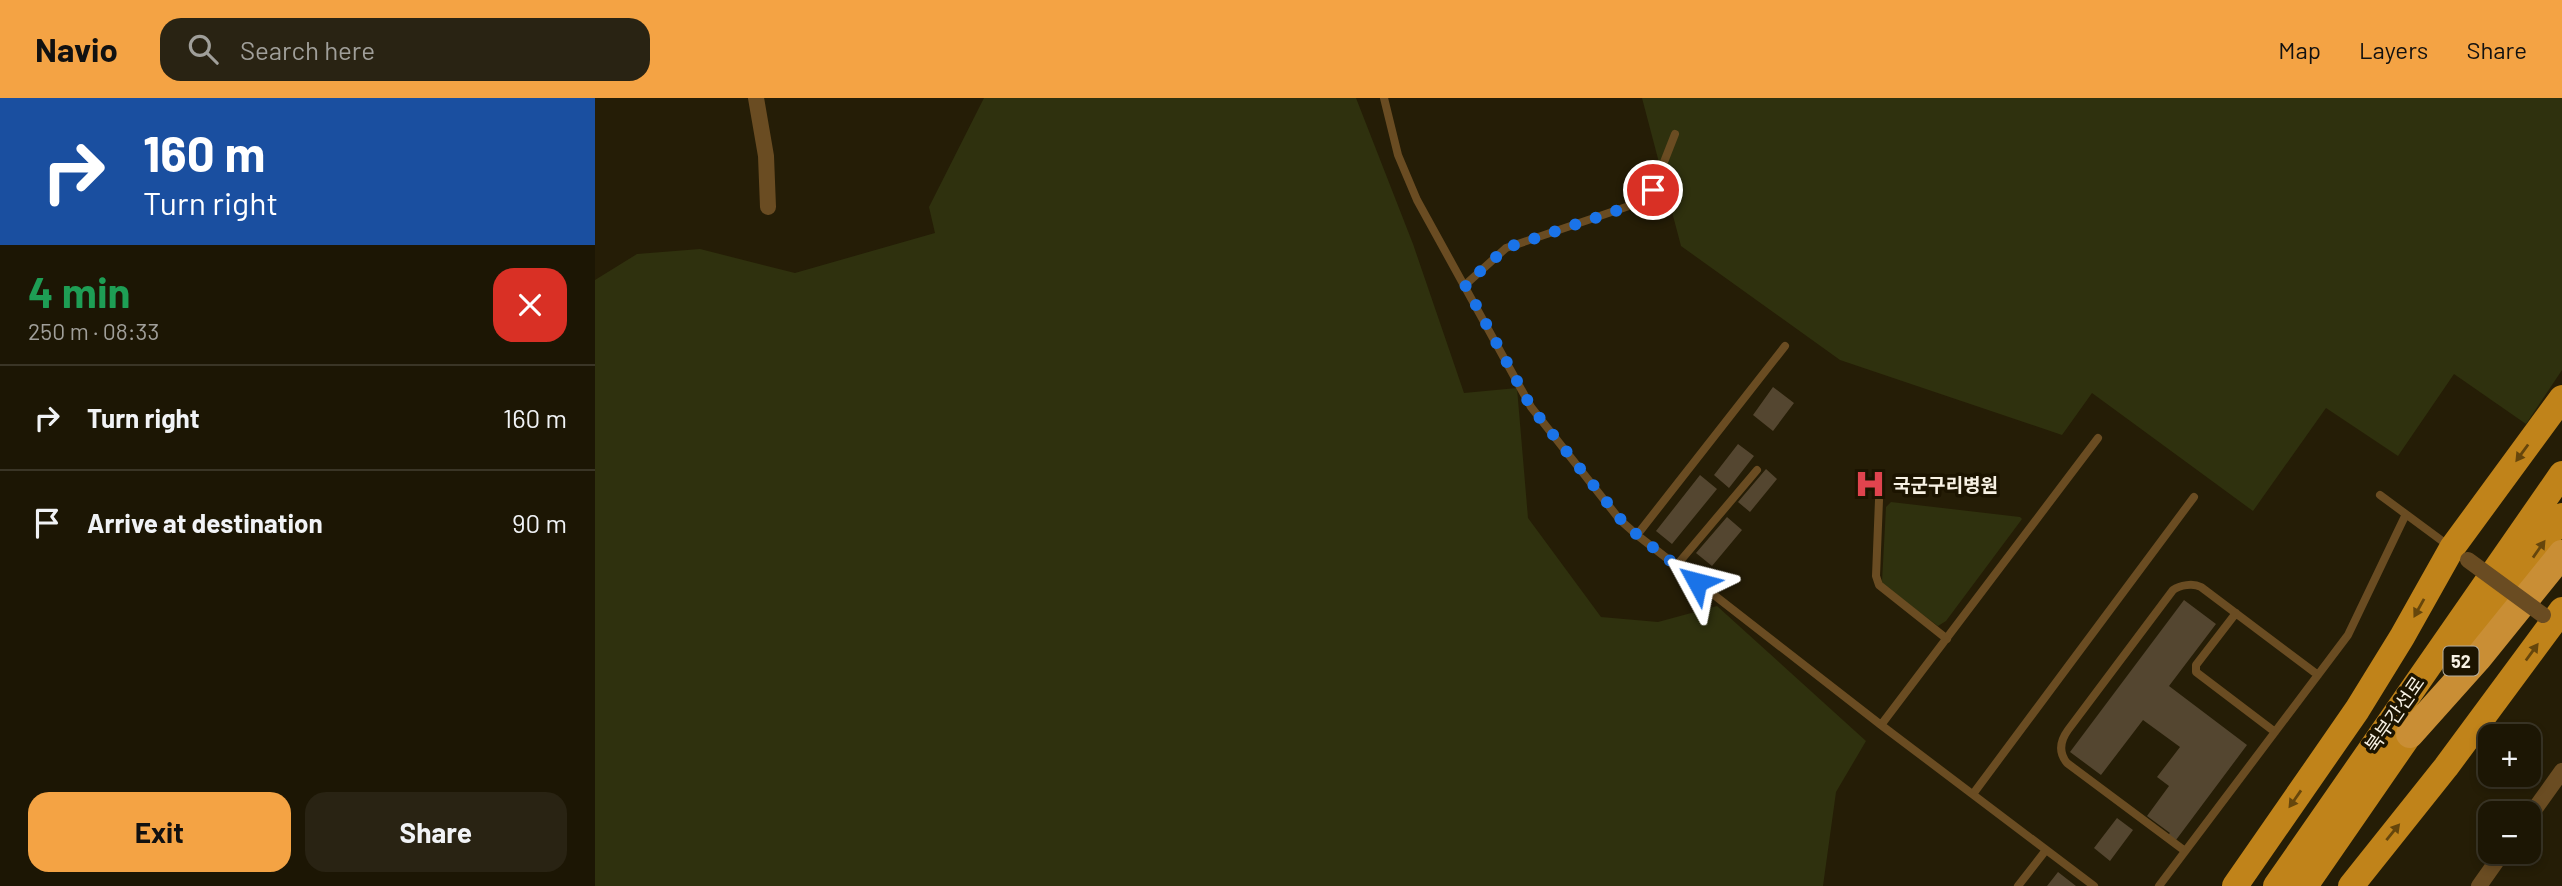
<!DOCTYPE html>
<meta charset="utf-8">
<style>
body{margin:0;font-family:Barlow,"Noto Sans KR",sans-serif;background:#292313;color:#f1f3f6;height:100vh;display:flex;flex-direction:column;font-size:26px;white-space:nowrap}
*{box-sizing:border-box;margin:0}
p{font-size:23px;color:#a09f9a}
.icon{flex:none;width:38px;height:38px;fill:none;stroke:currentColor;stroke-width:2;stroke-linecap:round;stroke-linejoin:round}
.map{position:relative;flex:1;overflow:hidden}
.drawer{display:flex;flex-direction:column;background:#1c1604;width:595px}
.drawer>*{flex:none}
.hud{background:#1a4fa0;color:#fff;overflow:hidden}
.controls{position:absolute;left:1883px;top:626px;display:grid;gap:14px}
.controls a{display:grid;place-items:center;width:63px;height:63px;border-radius:14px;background:#1c1604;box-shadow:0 4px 10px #0003,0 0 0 2px #3a3526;font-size:35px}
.pin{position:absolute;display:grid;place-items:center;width:60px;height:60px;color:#fff;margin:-30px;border:4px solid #fff;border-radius:50%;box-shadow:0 2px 7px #0007}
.me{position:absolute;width:77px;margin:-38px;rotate:308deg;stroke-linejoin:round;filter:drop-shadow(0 0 5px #0008)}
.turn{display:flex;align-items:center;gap:24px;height:147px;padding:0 28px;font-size:32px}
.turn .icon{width:91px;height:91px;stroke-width:2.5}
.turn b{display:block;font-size:49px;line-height:60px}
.round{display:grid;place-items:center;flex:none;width:74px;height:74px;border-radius:21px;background:#292313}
.head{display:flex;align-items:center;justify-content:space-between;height:119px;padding:0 28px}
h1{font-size:42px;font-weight:700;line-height:52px;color:#1e9e55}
.button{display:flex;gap:14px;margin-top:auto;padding:14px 28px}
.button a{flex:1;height:80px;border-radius:21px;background:#f4a344;color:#111;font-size:28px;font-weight:700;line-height:80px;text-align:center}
.button a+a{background:#292313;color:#f1f3f6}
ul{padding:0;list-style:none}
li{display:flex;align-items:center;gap:21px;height:105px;padding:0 28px;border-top:2px solid #3a3526}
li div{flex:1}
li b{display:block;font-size:26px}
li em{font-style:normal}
header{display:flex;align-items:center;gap:42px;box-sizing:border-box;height:98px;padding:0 35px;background:#f4a344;color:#111}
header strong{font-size:33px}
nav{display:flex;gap:38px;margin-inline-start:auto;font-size:24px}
.search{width:490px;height:63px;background:#292313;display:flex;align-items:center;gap:18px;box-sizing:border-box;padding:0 24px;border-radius:21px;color:#a09f9a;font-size:26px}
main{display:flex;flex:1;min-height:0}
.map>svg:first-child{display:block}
</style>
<header>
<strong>Navio</strong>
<div class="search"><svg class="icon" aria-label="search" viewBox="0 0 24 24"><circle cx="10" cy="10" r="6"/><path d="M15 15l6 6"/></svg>Search here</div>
<nav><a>Map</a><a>Layers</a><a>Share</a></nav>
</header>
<main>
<section class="drawer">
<div class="hud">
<div class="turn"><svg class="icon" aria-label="right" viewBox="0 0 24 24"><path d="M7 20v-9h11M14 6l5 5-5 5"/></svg><div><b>160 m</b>Turn right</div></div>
</div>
<div class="head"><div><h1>4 min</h1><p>250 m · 08:33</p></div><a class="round" style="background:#d93025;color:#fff"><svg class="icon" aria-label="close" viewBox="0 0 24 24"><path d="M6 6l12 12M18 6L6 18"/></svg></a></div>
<ul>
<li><svg class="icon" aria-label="right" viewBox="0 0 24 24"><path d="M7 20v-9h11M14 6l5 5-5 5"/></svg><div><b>Turn right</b></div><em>160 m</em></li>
<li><svg class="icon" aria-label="arrive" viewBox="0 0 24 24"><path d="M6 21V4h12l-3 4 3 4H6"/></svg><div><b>Arrive at destination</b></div><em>90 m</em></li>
</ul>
<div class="button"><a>Exit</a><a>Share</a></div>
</section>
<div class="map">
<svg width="1967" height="788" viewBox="0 0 1967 788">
<rect width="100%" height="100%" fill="#251d06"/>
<path fill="#2f310e" d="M389 0H761L818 146 869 295 922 290 933 420 1006 519 1063 524 1122 508 1271 643 1241 694 1228 788H0V182L42 156 105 151 200 175 340 135 334 109Z
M1047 0H1967V272L1931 326 1859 276 1803 358 1731 310 1658 413 1497 295 1467 337 1245 262 1086 148Z
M1296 404 1425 419 1427 421 1351 523 1343 528 1289 488 1287 484 1291 409Z"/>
<path fill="#544630" d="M1178 289 1199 305 1178 333 1158 317Z
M1143 346 1159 358 1134 390 1119 377Z
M1171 371 1182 381 1155 414 1143 404Z
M1105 377 1122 391 1077 446 1061 433Z
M1132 419 1147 432 1117 468 1101 455Z
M1589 502 1621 526 1574 588 1652 647 1581 742 1573 737 1575 735 1552 718 1574 688 1562 679 1585 649 1548 622 1506 677 1475 654Z
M1522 720 1538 732 1515 763 1499 750Z
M1463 774 1481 788H1452Z"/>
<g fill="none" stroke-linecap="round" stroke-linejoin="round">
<path stroke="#6a4c22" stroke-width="8" d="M789 0 803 57 822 102 936 309 1025 422 1042 437 1286 627 1499 788
M870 187 911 150 1034 108 1052 99 1058 92 1080 36
M1785 397 1854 448
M1284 402 1281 478 1284 487 1352 541
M1042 437 1190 248
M1081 468 1162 372
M1641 515 1601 567V574L1680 634
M1286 627 1503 340
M1378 696 1599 399
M1590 753 1472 665C1463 654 1465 643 1473 632L1578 492C1585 487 1598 485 1606 489L1723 577
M1423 788 1451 752
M1564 788 1753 537 1811 416"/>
<path stroke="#6a4c22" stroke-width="16" d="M161 0 171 58 173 109
M1934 719 1967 673
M1884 788 1908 754"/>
<path stroke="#c0831a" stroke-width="26" d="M1866 562 1967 418
M1640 788 1762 612 1807 539 1857 450 1967 300
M1681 788 1967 376
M1710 788 1826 620
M1756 788 1851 669 1967 512"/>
<path stroke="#c98e35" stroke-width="28" d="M1815 636 1883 560 1967 456"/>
<path stroke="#6a4c22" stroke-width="16" d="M1873 462 1948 517"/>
</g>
<defs><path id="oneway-solid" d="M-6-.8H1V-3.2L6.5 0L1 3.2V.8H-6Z" transform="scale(1.75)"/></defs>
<g fill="#66460c">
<use href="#oneway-solid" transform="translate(1927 355) rotate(126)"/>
<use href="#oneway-solid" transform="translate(1944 451) rotate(-55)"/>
<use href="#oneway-solid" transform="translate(1824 510) rotate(119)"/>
<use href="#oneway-solid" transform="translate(1937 554) rotate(-54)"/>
<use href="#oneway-solid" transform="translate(1700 701) rotate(125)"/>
<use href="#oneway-solid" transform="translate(1798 734) rotate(-51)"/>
</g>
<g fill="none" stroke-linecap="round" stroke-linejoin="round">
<path stroke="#1a73e8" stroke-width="12" stroke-dasharray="0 21.6" d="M1058 92 1044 105 911 150 870 187 936 309 1031 428 1102 484"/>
</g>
<defs>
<g id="hospital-bare" transform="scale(2.415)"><path d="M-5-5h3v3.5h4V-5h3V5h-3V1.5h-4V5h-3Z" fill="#e0444e" stroke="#1c1400" stroke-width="2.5" paint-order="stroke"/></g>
</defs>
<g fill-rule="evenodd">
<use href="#hospital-bare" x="1275" y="386"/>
</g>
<g text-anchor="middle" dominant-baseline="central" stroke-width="7" stroke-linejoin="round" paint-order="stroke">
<rect fill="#1c1400" stroke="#b6afa0" stroke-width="2" x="1848.5" y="548.5" width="35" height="29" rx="5"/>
<g font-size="18" font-weight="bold" fill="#f8f2e4">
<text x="1866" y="563">52</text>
</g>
<g font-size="19" font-weight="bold" fill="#f8f2e4" stroke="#1c1400" text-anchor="start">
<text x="1298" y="386">국군구리병원</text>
</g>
<g font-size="19" fill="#f8f2e4" stroke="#1c1400">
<text transform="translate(1799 616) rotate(-55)">북부간선로</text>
</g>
</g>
</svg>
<div class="controls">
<a>+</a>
<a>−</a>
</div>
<div class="pin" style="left:1058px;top:92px;background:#d93025"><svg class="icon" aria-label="arrive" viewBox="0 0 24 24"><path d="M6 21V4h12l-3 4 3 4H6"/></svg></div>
<svg class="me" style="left:1102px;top:484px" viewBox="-20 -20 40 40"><path d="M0-17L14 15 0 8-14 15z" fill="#1a73e8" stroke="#fff" stroke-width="4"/></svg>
</div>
</main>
